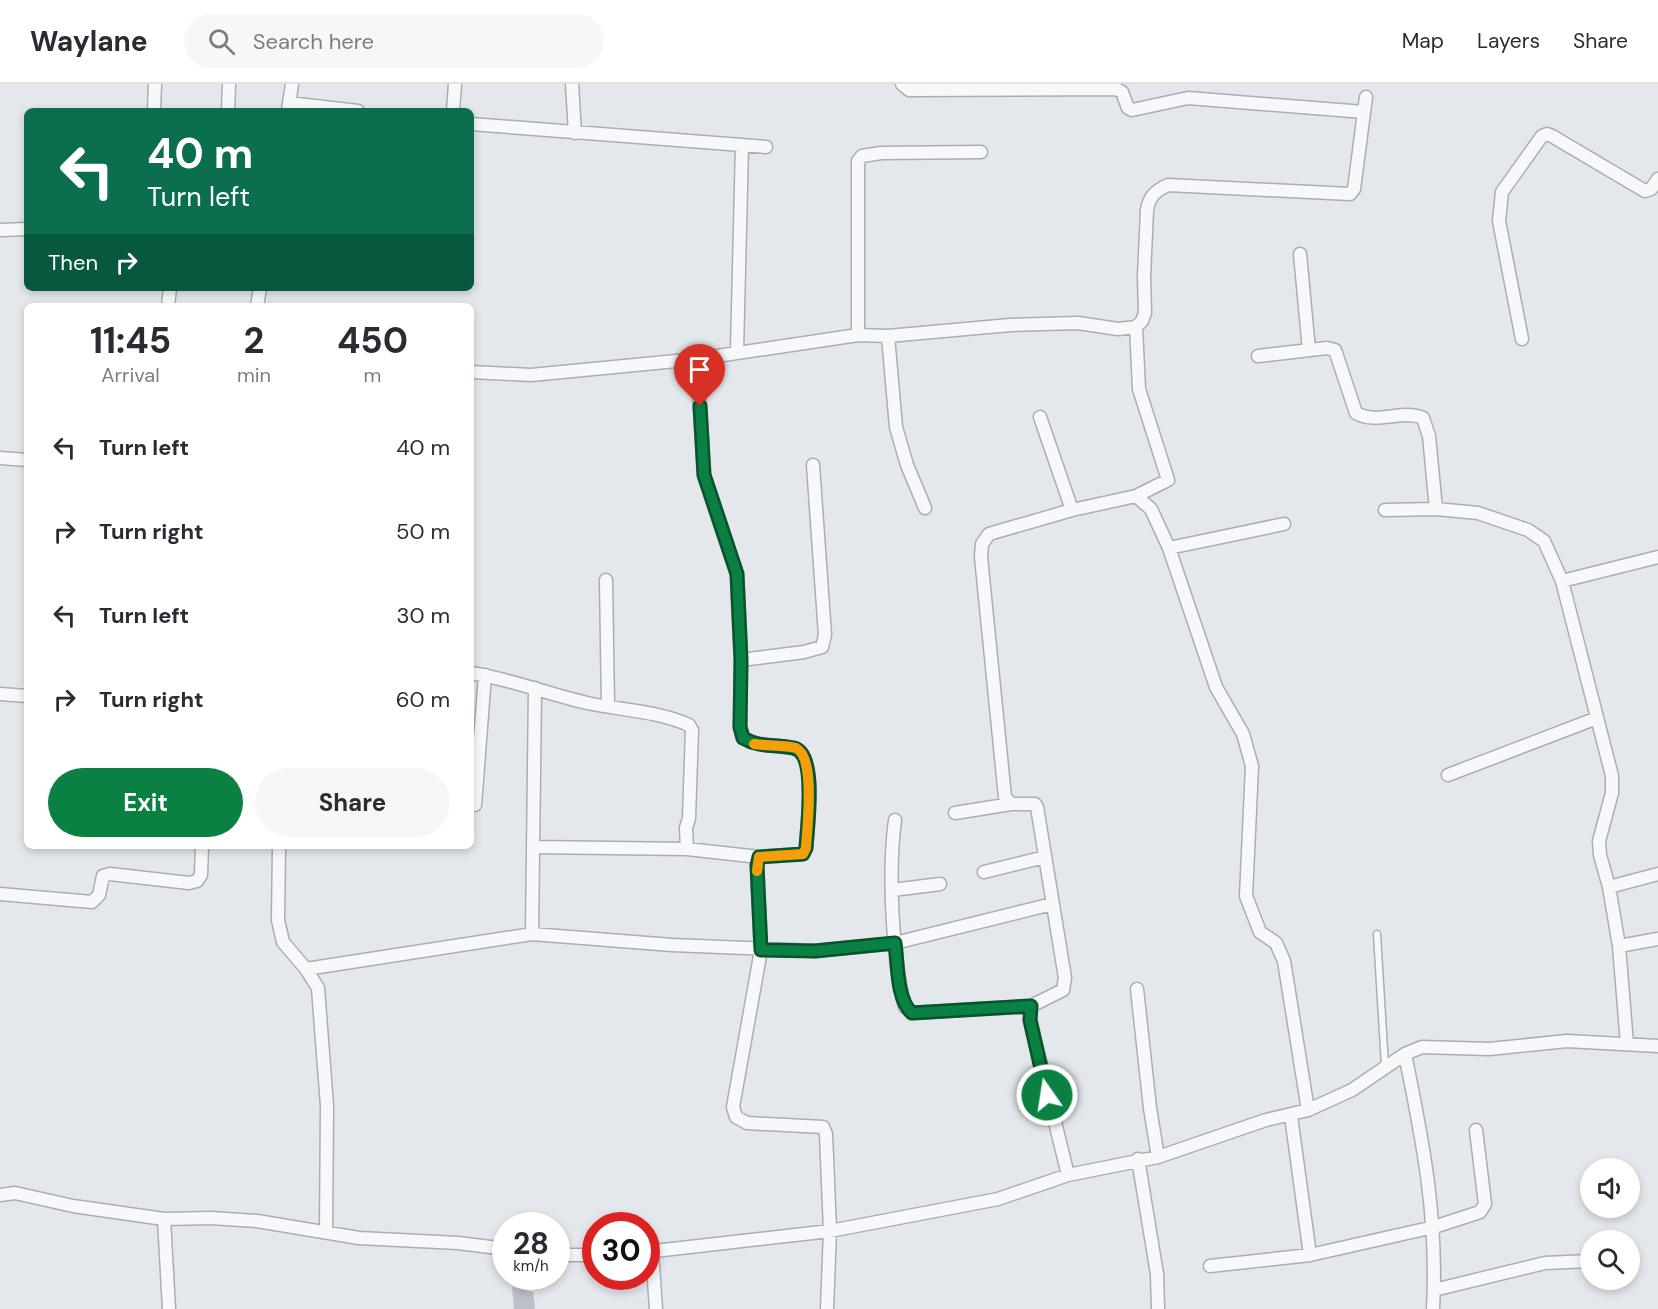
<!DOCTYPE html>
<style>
body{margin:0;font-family:"DM Sans",sans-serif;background:#f7f7f7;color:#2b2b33;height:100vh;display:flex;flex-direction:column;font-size:22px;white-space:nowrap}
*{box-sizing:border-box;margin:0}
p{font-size:20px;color:#7c7c81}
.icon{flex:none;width:33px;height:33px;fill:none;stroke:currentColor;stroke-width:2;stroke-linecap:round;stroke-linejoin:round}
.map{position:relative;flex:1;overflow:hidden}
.panel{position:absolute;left:24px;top:219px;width:450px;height:546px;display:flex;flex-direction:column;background:#fff;border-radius:9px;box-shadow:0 3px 9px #0003}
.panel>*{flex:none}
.hud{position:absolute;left:24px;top:24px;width:450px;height:183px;border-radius:9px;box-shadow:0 3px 9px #0003;background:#0b6e4f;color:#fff;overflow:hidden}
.tools{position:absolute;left:1580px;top:1074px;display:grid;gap:12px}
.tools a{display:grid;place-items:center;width:60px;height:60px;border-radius:50%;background:#fff;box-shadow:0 3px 9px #0003;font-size:30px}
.speed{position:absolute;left:492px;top:1128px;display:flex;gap:12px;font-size:30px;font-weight:700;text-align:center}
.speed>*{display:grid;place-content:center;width:78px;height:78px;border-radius:50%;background:#fff;box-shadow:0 3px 9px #0003;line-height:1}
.speed small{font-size:15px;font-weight:400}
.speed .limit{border:9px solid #d22;background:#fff;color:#111}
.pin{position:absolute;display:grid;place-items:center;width:51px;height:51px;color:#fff;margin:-62px -26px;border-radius:50% 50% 50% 0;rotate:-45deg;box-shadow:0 0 6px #0007}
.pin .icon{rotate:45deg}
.me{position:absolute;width:66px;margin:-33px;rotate:347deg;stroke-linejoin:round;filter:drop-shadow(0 0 4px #0008)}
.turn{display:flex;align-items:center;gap:21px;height:126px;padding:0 24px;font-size:27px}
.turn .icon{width:78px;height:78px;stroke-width:2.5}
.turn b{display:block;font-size:42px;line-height:51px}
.then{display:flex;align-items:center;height:57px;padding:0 24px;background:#0003;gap:12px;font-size:22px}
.eta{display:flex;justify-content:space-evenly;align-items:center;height:102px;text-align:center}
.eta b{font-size:36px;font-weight:700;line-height:42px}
.primary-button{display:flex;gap:12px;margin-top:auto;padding:12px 24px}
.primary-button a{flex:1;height:69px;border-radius:36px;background:#0b8043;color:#fff;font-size:24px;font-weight:700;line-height:69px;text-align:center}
.primary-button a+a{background:#f7f7f7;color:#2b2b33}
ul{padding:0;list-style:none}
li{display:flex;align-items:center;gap:18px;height:84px;padding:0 24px}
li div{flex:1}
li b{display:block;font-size:22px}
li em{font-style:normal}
header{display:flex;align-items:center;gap:36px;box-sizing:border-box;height:84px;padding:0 30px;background:#fff;border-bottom:2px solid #e1e1e2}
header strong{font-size:28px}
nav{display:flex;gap:33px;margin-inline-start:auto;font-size:21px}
.search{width:420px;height:54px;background:#f7f7f7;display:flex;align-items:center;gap:15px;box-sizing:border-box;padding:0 21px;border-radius:33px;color:#7c7c81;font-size:22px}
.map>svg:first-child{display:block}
</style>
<header>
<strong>Waylane</strong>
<div class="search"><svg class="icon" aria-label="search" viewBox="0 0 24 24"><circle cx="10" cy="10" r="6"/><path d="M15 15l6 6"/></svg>Search here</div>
<nav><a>Map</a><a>Layers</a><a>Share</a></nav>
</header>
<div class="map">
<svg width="1658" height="1225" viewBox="0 0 1658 1225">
<rect width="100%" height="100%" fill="#e4e7ec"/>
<path fill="#bbc0ca" d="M512 1203 533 1208 535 1225H514Z"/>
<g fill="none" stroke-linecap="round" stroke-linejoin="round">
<g stroke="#a9aeb7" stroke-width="9">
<path id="lane" d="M1377 850 1385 982"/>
</g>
<g stroke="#a9aeb7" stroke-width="15">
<path id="street" d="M572 0 575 49
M902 0 909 6 1116 5 1122 8 1128 24 1132 26 1188 14 1364 28
M289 19 358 27
M288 26 292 0
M154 27 155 0
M228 27 229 0
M453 27 455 0
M471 40 766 63
M0 146 27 145
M1300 170 1309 266
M168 222 170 204
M257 222 260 204
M858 251V77L862 72 881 69 981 68
M888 252 896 343 907 381 925 424
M1522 255 1499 137 1502 108 1542 52 1547 50 1552 52 1645 107 1651 105 1658 95
M737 267 742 61
M1258 272 1327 264 1335 266 1356 329C1377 341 1402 325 1423 334L1429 352 1436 425
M697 275 704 391 737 490 741 576 740 643 743 654C760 664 775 660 793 664 818 668 807 744 806 764L803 770 759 773 757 782 761 866 733 1023 736 1033 747 1039 823 1043 826 1050 830 1147 827 1225
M471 288 531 291 697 275 858 251 888 252 1010 241 1078 239 1118 245 1136 243 1142 237 1145 229 1144 192 1147 126C1149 113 1155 107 1168 101L1350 110 1354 105 1366 13
M1040 333 1072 426
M0 374 27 376
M1136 412 1168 396 1139 305 1136 243
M1385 426 1436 425 1478 429 1528 446 1544 457 1562 497 1612 692V709L1599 757 1600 771 1609 803 1619 862 1627 960
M1169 464 1284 440
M606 496 608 622
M1562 497 1658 473
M741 576 804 568 822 563 825 551 813 381
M471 589C511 595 547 610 587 619 621 626 657 627 689 641L692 646 689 734 686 744 687 765
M0 610 27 612
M1448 691 1597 634
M475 721 485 591
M955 729 1011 720
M895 736C888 787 892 873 905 923L912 929 1031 922
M279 762 278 836 283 858 306 885 532 850 672 861 815 867 895 859 1052 820
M534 763 687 765 759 773
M984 788 1045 773
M1609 803 1658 790
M893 806 940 800
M0 810 92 818 99 811 103 792 110 790 189 799 197 797 201 791 202 762
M532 850 535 604
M1619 862 1658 855
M306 885 318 904 327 1022 326 1147
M1137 905 1150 1024 1158 1073
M1405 970C1423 1058 1438 1134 1433 1225
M1291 1032 1310 1171
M1138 1075 1157 1190 1158 1225
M1068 1091 1030 936 1031 922 1063 906 1065 894 1037 723 1035 720H1011L1005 713 981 473 982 460 989 450 1072 426 1136 412 1151 425 1169 464 1216 603 1243 650 1252 682 1246 812 1260 848 1276 859 1284 877 1308 1026
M0 1111 15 1109 73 1122 164 1135 211 1134 257 1137 359 1154 458 1159 506 1165
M164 1135 169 1225
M652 1167 656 1225
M646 1168 830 1147 998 1115 1068 1091 1158 1073 1266 1036 1308 1026 1352 1006 1405 970 1422 963 1489 965 1567 957 1658 962
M556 1171H596
M1210 1182 1310 1171 1434 1143 1480 1128 1485 1120 1476 1046
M1434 1206 1545 1179 1590 1177"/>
</g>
<use href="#lane" stroke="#f7f8fa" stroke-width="6"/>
<use href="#street" stroke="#f7f8fa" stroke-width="12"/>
</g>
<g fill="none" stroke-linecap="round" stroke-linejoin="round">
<g stroke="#07532c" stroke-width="15">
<path id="route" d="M700 322 704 391 737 490 741 576 740 643 743 654C760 664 775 660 793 664 818 668 807 744 806 764L803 770 759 773 757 782 761 866 815 867 895 859C898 879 896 915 912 929L1031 922 1030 936 1047 1011"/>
</g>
<use href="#route" stroke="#0b8043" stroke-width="10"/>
<path stroke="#f59e0b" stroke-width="10" d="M754 660C765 662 787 661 796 664 816 673 807 744 806 764L803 770 759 773 757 787"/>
</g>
</svg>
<div class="tools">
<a><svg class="icon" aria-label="sound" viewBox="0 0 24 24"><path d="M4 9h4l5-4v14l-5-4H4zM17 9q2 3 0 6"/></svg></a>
<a><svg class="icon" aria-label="search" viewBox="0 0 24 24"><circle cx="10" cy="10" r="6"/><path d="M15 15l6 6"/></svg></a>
</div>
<div class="speed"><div>28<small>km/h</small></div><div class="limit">30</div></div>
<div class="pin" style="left:700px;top:322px;background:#d93025"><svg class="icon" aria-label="arrive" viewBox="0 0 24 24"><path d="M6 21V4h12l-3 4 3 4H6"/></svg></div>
<svg class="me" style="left:1047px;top:1011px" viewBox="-20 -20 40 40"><circle r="17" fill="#0b8043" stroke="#fff" stroke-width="3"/><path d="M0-11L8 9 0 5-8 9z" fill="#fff"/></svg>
<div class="hud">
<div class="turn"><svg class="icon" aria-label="left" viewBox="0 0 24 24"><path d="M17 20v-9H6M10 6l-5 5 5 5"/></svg><div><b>40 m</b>Turn left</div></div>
<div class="then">Then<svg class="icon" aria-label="right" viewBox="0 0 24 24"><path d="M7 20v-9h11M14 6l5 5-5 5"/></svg></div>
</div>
<section class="panel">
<div class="eta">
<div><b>11:45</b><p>Arrival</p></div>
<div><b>2</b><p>min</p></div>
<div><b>450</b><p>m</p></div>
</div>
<ul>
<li><svg class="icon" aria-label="left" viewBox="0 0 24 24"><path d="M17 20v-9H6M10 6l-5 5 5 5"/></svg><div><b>Turn left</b></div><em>40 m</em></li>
<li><svg class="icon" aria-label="right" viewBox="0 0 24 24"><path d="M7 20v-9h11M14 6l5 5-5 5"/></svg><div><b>Turn right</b></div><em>50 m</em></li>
<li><svg class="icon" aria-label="left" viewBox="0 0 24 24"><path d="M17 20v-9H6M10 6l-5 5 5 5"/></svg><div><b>Turn left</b></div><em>30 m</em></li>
<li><svg class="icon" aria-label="right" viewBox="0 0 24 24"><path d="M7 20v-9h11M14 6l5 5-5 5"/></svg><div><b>Turn right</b></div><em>60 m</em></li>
</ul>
<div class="primary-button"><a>Exit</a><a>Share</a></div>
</section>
</div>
